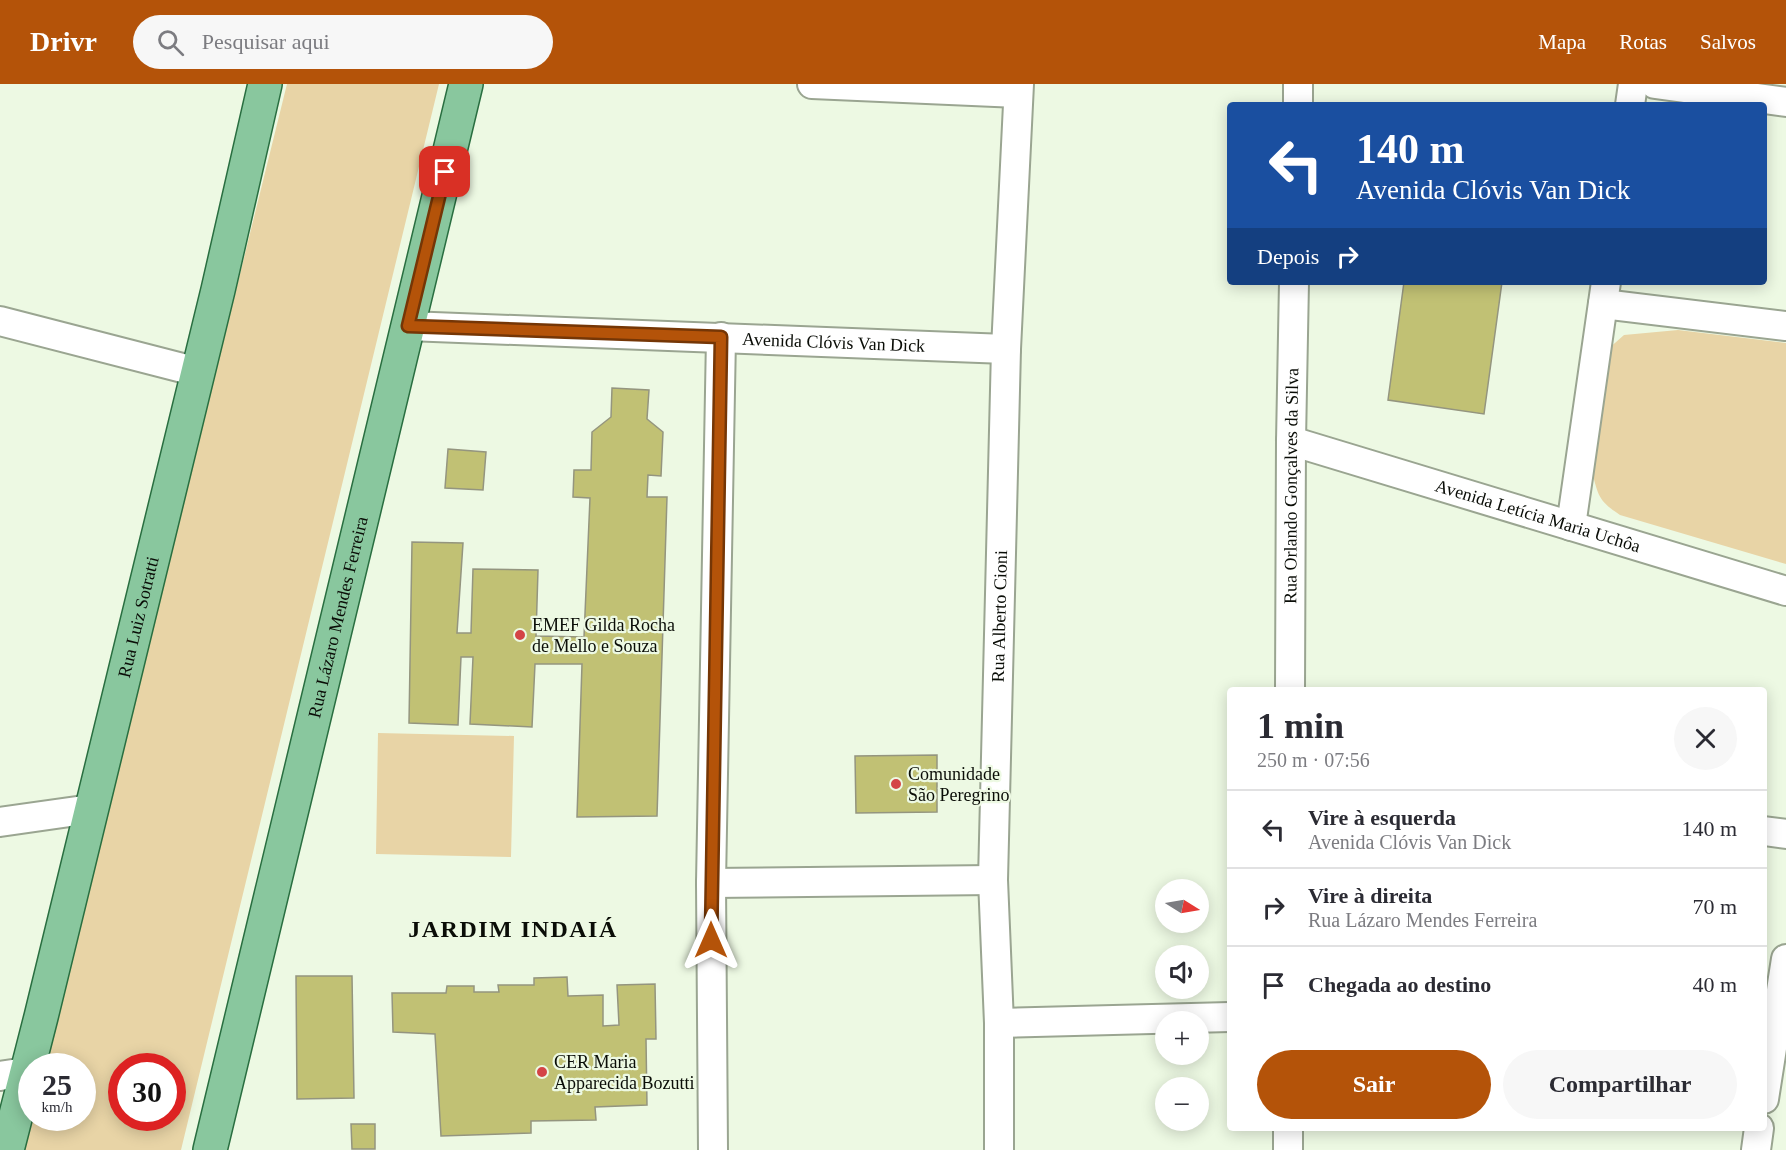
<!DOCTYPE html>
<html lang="pt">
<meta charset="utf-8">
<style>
body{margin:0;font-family:Georgia,serif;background:#f7f7f7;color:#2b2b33;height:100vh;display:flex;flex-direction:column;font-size:22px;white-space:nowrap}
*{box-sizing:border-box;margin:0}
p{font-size:20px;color:#7c7c81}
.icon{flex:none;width:33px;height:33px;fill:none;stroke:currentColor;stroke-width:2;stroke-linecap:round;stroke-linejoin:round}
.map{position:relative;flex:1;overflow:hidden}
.panel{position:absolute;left:1227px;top:603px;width:540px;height:444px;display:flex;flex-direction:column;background:#fff;border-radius:6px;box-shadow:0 3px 15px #0003}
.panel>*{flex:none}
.hud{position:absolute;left:1227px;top:18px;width:540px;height:183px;border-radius:6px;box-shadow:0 3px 15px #0003;background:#1a4fa0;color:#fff;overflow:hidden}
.needle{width:39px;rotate:101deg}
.fabs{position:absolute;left:1155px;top:795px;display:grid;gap:12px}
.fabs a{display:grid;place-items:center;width:54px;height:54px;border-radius:50%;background:#fff;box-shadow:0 3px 15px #0003;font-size:30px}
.speed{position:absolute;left:18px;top:969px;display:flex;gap:12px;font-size:30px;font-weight:700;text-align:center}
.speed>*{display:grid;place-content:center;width:78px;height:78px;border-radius:50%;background:#fff;box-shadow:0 3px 15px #0003;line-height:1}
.speed small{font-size:15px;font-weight:400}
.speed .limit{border:9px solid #d22;background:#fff;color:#111}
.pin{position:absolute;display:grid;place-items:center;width:51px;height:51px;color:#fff;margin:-26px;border-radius:12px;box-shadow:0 3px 9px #0006}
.me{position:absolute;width:66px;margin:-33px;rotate:0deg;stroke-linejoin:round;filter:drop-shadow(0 0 4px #0008)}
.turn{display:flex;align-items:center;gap:21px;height:126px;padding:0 30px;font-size:27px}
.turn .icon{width:78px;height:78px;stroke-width:2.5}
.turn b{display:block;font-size:42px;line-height:51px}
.then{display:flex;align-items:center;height:57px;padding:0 30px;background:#0003;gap:12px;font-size:22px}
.round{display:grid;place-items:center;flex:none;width:63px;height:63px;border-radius:32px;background:#f7f7f7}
.overview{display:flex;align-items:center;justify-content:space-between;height:102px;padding:0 30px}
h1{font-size:36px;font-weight:600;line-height:45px}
.action{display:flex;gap:12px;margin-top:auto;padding:12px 30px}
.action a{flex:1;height:69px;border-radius:36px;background:#b45309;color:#fff;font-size:24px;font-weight:600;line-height:69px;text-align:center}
.action a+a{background:#f7f7f7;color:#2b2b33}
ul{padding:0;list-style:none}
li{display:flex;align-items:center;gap:18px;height:78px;padding:0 30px;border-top:2px solid #e1e1e2}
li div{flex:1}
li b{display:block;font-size:22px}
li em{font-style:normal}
header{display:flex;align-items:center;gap:36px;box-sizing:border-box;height:84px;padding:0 30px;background:#b45309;color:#fff}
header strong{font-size:28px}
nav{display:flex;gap:33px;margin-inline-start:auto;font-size:21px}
.search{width:420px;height:54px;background:#f7f7f7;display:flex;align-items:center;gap:15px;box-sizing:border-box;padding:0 21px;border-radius:33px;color:#7c7c81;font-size:22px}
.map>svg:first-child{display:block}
</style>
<header>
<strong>Drivr</strong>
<div class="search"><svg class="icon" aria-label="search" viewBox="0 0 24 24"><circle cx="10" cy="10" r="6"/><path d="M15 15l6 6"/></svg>Pesquisar aqui</div>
<nav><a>Mapa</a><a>Rotas</a><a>Salvos</a></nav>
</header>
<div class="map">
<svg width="1786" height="1066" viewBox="0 0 1786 1066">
<rect width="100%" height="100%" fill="#edf9e3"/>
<path fill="#e8d4a6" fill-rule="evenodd" d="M287 0H439L181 1066H23L32 1034H82V982H44ZM122 982H172V1034H122Z
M1678 246 1786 259V480L1620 431C1599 417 1598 412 1592 387L1607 266 1624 251Z
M378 649 514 652 511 773 376 770Z"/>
<path fill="#c1c174" stroke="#94957f" stroke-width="1.5" d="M1404 198H1502L1484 330 1388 316Z
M612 304 649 306 647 335 663 348 661 392 648 391 647 413H667L657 732 577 733 582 580H535L532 643 470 640 473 573H461L458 641 409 639 412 458 463 459 457 549H471L473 485 538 486 536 552 584 553 590 414 573 413 574 386H591L592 348 611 333Z
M448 365 486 368 483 406 445 404Z
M937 671V728L856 729 855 672Z
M296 892H352L354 1014 297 1015Z
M567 893 568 912 603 911V942L619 941 617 901 655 900 656 955H646L647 1021 595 1023 596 1036 531 1037V1049L441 1052 435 950 393 948 392 909H446L447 902H474V908H499L498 901H534V894Z
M351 1040H375V1065H352Z"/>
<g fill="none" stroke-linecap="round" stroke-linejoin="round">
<g stroke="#9aa591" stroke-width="32">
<g id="street">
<path d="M812 0 1018 9"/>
<path d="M1655 0 1786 18"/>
<path d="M1298 21V0"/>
<path d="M1630 21 1633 0"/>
<path d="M1603 220 1786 242"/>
<path d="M0 237 198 288"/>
<path id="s1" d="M408 242 1006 265"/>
<path id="s2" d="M1291 357 1786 507"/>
<path d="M1571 442 1606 198"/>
<path id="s3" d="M1290 606 1291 357 1294 198"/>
<path d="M0 738 91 725"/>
<path d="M1764 747 1786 750"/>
<path d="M711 799 993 796"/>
<path d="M999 939 1230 933"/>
<path d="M0 992 26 988"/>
<path d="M1764 1015 1786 875"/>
<path d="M713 1066 711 799 721 253"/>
<path id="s4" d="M999 1066V939L993 796 1006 265 1019 0"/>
<path d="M1288 1066V1044"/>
<path d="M1756 1066 1759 1044"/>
</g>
</g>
<g stroke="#296e40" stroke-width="36">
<g id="primary">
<path id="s5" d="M7 1066 41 933 218 206 265 0"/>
<path id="s6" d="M210 1066 466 0"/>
</g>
</g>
<use href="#street" stroke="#fff" stroke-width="28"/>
<use href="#primary" stroke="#89c79e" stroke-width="33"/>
</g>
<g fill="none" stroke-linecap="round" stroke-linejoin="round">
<g stroke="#753606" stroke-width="15">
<path id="route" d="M445 88 408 242 721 253 711 856"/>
</g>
<use href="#route" stroke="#b45309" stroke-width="10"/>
</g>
<g fill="#d44446" stroke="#edf9e3" stroke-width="2">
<circle cx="520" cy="551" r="6"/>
<circle cx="896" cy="700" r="6"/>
<circle cx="542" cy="988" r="6"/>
</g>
<g text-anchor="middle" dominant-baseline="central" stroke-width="4.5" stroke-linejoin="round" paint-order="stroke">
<g font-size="18" fill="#0a0d07" stroke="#edf9e3">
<text stroke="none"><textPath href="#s1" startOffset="426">Avenida Clóvis Van Dick</textPath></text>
<text stroke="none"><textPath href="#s3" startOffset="204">Rua Orlando Gonçalves da Silva</textPath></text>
<text stroke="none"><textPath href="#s2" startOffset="258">Avenida Letícia Maria Uchôa</textPath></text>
<text stroke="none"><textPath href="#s5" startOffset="549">Rua Luiz Sotratti</textPath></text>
<text stroke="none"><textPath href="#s6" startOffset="548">Rua Lázaro Mendes Ferreira</textPath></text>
<text stroke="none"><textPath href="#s4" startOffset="534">Rua Alberto Cioni</textPath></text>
</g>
<g font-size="18" fill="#0a0d07" stroke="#edf9e3" text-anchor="start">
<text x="532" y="541">EMEF Gilda Rocha<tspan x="532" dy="21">de Mello e Souza</tspan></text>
<text x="908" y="690">Comunidade<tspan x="908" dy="21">São Peregrino</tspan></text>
<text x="554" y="978">CER Maria<tspan x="554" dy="21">Apparecida Bozutti</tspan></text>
</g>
<g font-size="24" font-weight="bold" letter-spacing="1.5" fill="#0a0d07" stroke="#edf9e3">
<text x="513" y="845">JARDIM INDAIÁ</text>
</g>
</g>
</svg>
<div class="fabs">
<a><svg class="needle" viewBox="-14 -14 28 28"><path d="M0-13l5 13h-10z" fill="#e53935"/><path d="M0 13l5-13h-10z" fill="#7c7c81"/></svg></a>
<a><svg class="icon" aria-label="sound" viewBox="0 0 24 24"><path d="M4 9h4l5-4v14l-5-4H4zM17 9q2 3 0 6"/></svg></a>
<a>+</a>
<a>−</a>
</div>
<div class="speed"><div>25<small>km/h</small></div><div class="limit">30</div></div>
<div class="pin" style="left:445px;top:88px;background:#d93025"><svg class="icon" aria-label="arrive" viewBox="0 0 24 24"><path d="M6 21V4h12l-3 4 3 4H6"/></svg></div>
<svg class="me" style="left:711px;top:856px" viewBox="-20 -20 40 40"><path d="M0-17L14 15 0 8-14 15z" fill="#b45309" stroke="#fff" stroke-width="4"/></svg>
<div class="hud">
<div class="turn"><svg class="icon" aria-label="left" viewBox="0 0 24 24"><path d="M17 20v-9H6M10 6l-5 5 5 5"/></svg><div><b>140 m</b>Avenida Clóvis Van Dick</div></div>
<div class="then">Depois<svg class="icon" aria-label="right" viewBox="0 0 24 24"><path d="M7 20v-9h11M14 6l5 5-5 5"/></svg></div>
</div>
<section class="panel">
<div class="overview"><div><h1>1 min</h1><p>250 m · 07:56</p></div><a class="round"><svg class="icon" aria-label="close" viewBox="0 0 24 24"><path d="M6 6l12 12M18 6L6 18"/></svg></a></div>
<ul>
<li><svg class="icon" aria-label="left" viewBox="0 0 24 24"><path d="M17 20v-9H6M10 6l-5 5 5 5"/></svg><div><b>Vire à esquerda</b><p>Avenida Clóvis Van Dick</p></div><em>140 m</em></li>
<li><svg class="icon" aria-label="right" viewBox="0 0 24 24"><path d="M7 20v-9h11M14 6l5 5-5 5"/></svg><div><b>Vire à direita</b><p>Rua Lázaro Mendes Ferreira</p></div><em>70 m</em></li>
<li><svg class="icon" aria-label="arrive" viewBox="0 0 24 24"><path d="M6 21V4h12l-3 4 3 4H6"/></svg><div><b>Chegada ao destino</b></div><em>40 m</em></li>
</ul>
<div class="action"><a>Sair</a><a>Compartilhar</a></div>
</section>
</div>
